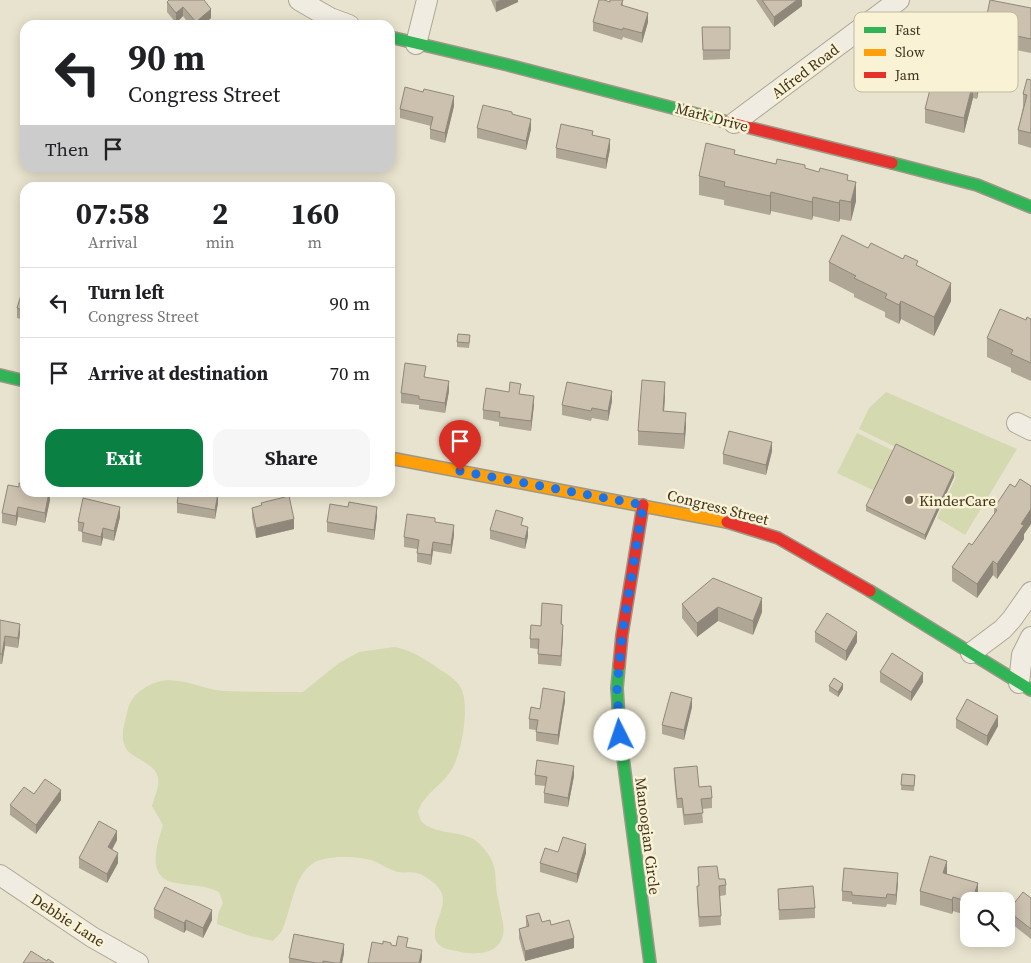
<!DOCTYPE html>
<style>
body{margin:0;font-family:"Source Serif 4",serif;background:#f6f6f6;color:#202124;height:100vh;display:flex;flex-direction:column;font-size:19px;white-space:nowrap}
*{box-sizing:border-box;margin:0}
p{font-size:16px;color:#757577}
.icon{flex:none;width:28px;height:28px;fill:none;stroke:currentColor;stroke-width:2;stroke-linecap:round;stroke-linejoin:round}
.map{position:relative;flex:1;overflow:hidden}
.sheet{position:absolute;left:20px;top:182px;width:375px;height:315px;display:flex;flex-direction:column;background:#fff;border-radius:15px;box-shadow:0 2px 12px #0003}
.sheet>*{flex:none}
.banner{position:absolute;left:20px;top:20px;width:375px;height:152px;border-radius:15px;box-shadow:0 2px 12px #0003;background:#fff;color:#202124;overflow:hidden}
.fabs{position:absolute;left:960px;top:892px;display:grid;gap:10px}
.fabs a{display:grid;place-items:center;width:55px;height:55px;border-radius:10px;background:#fff;box-shadow:0 2px 12px #0003;font-size:25px}
.pin{position:absolute;display:grid;place-items:center;width:42px;height:42px;color:#fff;margin:-51px -21px;border-radius:50% 50% 50% 0;rotate:-45deg;box-shadow:0 0 5px #0007}
.pin .icon{rotate:45deg}
.me{position:absolute;width:55px;margin:-28px;rotate:356deg;stroke-linejoin:round;filter:drop-shadow(0 0 4px #0008)}
.turn{display:flex;align-items:center;gap:18px;height:105px;padding:0 25px;font-size:22px}
.turn .icon{width:65px;height:65px;stroke-width:2.5}
.turn b{display:block;font-size:35px;line-height:42px}
.then{display:flex;align-items:center;height:48px;padding:0 25px;background:#0003;gap:10px;font-size:19px}
.eta{display:flex;justify-content:space-evenly;align-items:center;height:85px;text-align:center}
.eta b{font-size:30px;font-weight:700;line-height:35px}
.action{display:flex;gap:10px;margin-top:auto;padding:10px 25px}
.action a{flex:1;height:58px;border-radius:15px;background:#0b8043;color:#fff;font-size:20px;font-weight:700;line-height:58px;text-align:center}
.action a+a{background:#f6f6f6;color:#202124}
ul{padding:0;list-style:none}
li{display:flex;align-items:center;gap:15px;height:70px;padding:0 25px;border-top:1px solid #e0e0e0}
li div{flex:1}
li b{display:block;font-size:19px}
li em{font-style:normal}
.map>svg:first-child{display:block}
</style>
<div class="map">
<svg width="1031" height="963" viewBox="0 0 1031 963">
<rect width="100%" height="100%" fill="#e8e3ce"/>
<path fill="#d4d9b0" d="M886 392 1017 449 965 535 937 518 956 477 859 429 869 408Z
M857 433 894 451 875 491 837 473Z
M394 647C409 649 419 656 432 664 441 671 455 677 461 688 470 706 462 750 453 767 444 785 426 791 418 811 419 814 420 820 422 822 433 834 461 831 475 840 480 843 487 852 490 857 497 868 495 882 497 894 499 904 501 913 503 923 508 953 479 957 456 951 452 950 445 949 442 947 423 934 448 912 442 894 440 886 425 875 417 873 410 871 402 874 395 871 388 869 381 864 374 861 360 856 329 855 315 862 292 875 292 912 281 932 279 935 275 938 273 941L250 936 217 924 218 914 223 903 219 892C205 885 191 886 176 883 145 878 157 845 163 825L152 806C160 781 165 773 139 759 135 756 130 754 127 750 120 739 123 729 126 717 130 701 132 696 146 687 173 671 195 688 223 691 250 692 277 692 303 692L339 663 359 652Z"/>
<g fill="none" stroke-linecap="round" stroke-linejoin="round">
<g stroke="#ada797" stroke-width="22">
<path id="street" d="M299 0 330 18 349 25
M416 44 427 0
M734 123 899 0
M1017 423 1031 430
M971 653 1003 629 1012 619 1031 592
M1019 683 1022 655 1031 637
M0 875 92 937 138 963"/>
</g>
<g stroke="#9d9787" stroke-width="14">
<path id="fast" d="M390 37 508 65 723 121
M892 163 977 185 1031 207
M0 375 25 381
M870 591 1031 690
M619 666 617 688 620 735 650 963"/>
</g>
<g stroke="#9d9787" stroke-width="14">
<path id="slow" d="M390 458 727 522"/>
</g>
<g stroke="#9d9787" stroke-width="14">
<path id="jam" d="M723 121 892 163
M727 522 778 538 870 591
M619 666 622 635 643 505"/>
</g>
<use href="#street" stroke="#f0ece1" stroke-width="20"/>
<use href="#fast" stroke="#30b455" stroke-width="11"/>
<use href="#slow" stroke="#ff9f0a" stroke-width="11"/>
<use href="#jam" stroke="#e5322d" stroke-width="11"/>
</g>
<path fill="#afa696" d="M169 0 211 18 203 25H190L183 16 176 23 167 12V2Z
M491 0H518V2L496 12Z
M623 0V6L648 22 642 43 623 37 622 40 593 31V22L610 2Z
M756 0H802V6L774 27Z
M1031 8V53L986 44 980 71V83L977 99 973 98 964 133 925 123V109L931 87 930 73 938 59 984 32V29Z
M702 27 730 50V59L703 60Z
M1031 80V148L1018 144V130L1023 107V94Z
M454 106 445 143 430 139V129L431 126 400 118V109Z
M512 115 531 129 526 150 477 138V128Z
M593 135 610 149 606 169 556 158V148Z
M735 154 776 164 805 169 848 181 856 201 851 221 840 219 839 222 813 216 812 220 771 211 770 215 724 205V200L699 195V176Z
M829 262 918 266 951 301 934 336 901 319 899 324 885 317V312L854 297V294L829 281Z
M25 286V320L17 318V308Z
M1031 319V381L1011 372V368L987 357V338L1026 320Z
M470 340 469 348 457 347V342Z
M426 376 425 378 449 391 445 413 419 409V405L401 403V393Z
M521 394 534 405 531 431 499 426V422L483 419V410Z
M665 396 664 411 686 427 684 449 638 445V431Z
M612 401 608 421 592 418 591 421 562 415V405Z
M772 451 766 475 723 464V454Z
M954 477 925 540 866 511V506Z
M1031 486V524L1024 534V539L997 579 993 575 977 598 952 581V567L972 545 994 514V508L1015 487Z
M50 492V500L45 523 18 517 16 526 2 523V513Z
M177 503H218L215 519 177 513Z
M261 503 294 529 256 538 252 517V508L261 506Z
M377 516 374 540 327 532V522Z
M120 517 114 541 103 538 101 546 82 542V532L78 531V522Z
M435 522 454 535 451 554 433 551 431 565 417 562V549L404 547V537Z
M523 525 528 536 525 549 490 539V530Z
M682 604 762 612 753 635 718 621 697 637 682 618Z
M562 614V624L563 634 561 666 538 664V649L530 648V639L541 626Z
M0 620 20 633 18 648 5 646 2 664H0Z
M815 632 857 642 846 661 815 642Z
M880 672 923 682 911 701 880 682Z
M829 686 843 689 838 697 829 691Z
M565 701 558 745 536 741V730L529 729V719L540 709Z
M692 707 684 740 662 734V725Z
M956 719 998 726 987 746 956 728Z
M674 768 699 787 712 798V808L702 809 703 823 684 825 682 808H677L674 778Z
M902 774 915 775 914 791 901 790Z
M535 775 574 776 568 807 544 803V793L546 786 535 785Z
M61 800 36 834 10 815V805Z
M117 840 112 850 118 863 107 883 79 868V858Z
M586 853 577 883 540 872V863Z
M698 867 719 879 726 885V895L720 896 721 925 699 927 697 896V886H699Z
M947 874 978 897 969 901V916L953 911 952 914 920 905V891Z
M898 883 896 905 887 904 886 907 852 904V902L842 901V891Z
M778 889 815 908V918L779 920Z
M1031 898V939L1008 921V911Z
M154 909 212 920 203 938 186 930 184 933 154 918Z
M526 916 542 922 574 948 525 961 519 938V929L526 927Z
M344 953 342 963H289V958Z"/>
<path fill="#8f877a" d="M500 0H518V2L496 12V2Z
M797 0H802V6L774 27V17Z
M183 7V16L176 23V13Z
M211 9V18L203 25H196V22Z
M648 13V22L642 43V33Z
M986 32V47L980 71V83L977 99 978 68Z
M973 83V98L964 133V118Z
M454 96V106L445 143V133Z
M531 119V129L526 150V141Z
M610 139V149L606 169V159Z
M856 182V201L851 221V202Z
M771 192V211L770 215V196Z
M813 197V216L812 220V202Z
M840 200V219L839 222V203Z
M951 283V301L934 336V317Z
M901 301V319L899 324V305Z
M449 381V391L445 413V403Z
M665 382V396L663 425V411Z
M612 391V401L608 421V411Z
M534 396V405L531 431V421Z
M686 413V427L684 449V434Z
M772 442V451L766 475V465Z
M954 472V477L925 540V535Z
M49 492 50 500 45 523V513Z
M218 493V503L215 519V510Z
M18 507V517L16 526V516Z
M120 507V517L114 541V531Z
M377 507V516L374 540V530Z
M1031 509V524L1024 534V539L997 579V564L1021 524Z
M294 519V529L256 538V528Z
M454 525V535L451 554V545Z
M528 527V536L525 549V539Z
M103 528V538L101 546V537Z
M433 542V551L431 565V555Z
M993 561V575L977 598V584Z
M762 598V612L753 635V621Z
M718 607V621L697 637V623Z
M20 624V633L18 648V638Z
M563 625V634L561 666V656Z
M857 632V642L846 661V651Z
M5 636V646L2 664V654Z
M923 673V682L911 701V692Z
M843 684V689L838 697V692Z
M565 692V701L558 745V735Z
M692 698V707L684 740V730Z
M998 716V726L987 746V736Z
M574 766V776L568 807V798Z
M61 790V800L36 834V825Z
M117 831V840L108 857V847Z
M586 844V853L577 883V874Z
M118 853V863L107 883V874Z
M947 861V875L943 873Z
M898 873V883L896 905V895Z
M978 883V897L977 901H972Z
M953 897V911L952 914V900Z
M212 910V920L203 938V928Z
M186 920V930L184 933V923Z
M574 938V948L525 961V951Z
M344 944V953L342 963H340Z
M422 950V959L421 963H419Z"/>
<path fill="#ccc1af" stroke="#8f877a" d="M169 0H204L211 9 196 22 183 7 176 13 167 2Z
M599 0H604L610 2V0H623L621 5 648 13 642 33 623 28 622 30 593 22Z
M762 0H797L774 17Z
M990 0 1031 8V39L984 29Z
M947 23 986 32 978 68 980 69 977 84 973 83 964 118 925 109 934 74 930 73 934 58 938 59Z
M702 27H730V50H703Z
M1027 79 1031 80V133L1018 130 1027 95 1023 94Z
M405 87 423 92 424 89 454 96 445 133 430 129 433 117 400 109Z
M483 105 512 112V114L531 119 526 141 477 128Z
M561 124 593 131 592 135 610 139 606 159 556 148Z
M706 143 735 150 734 154 776 164 777 159 805 165V168L819 172 820 168 848 175 847 180 856 182 851 202 840 200 839 203 813 197 812 202 771 192 770 196 724 186 725 182 699 176Z
M842 235 868 248 871 243 903 259 905 255 918 261 916 265 951 283 934 317 901 301 899 305 885 298 887 294 854 278 856 276 829 262Z
M24 286H25V311L17 308Z
M1000 309 1026 320 1027 317 1031 319V363L1011 354 1013 350 987 338Z
M458 334 470 335 469 343 457 342Z
M405 363 426 366 424 377 449 381 445 403 419 399V396L401 393Z
M642 380 665 382 663 411 686 413 684 434 638 431Z
M510 382 521 384 519 394 534 396 531 421 499 417 500 412 483 410 486 388 509 392Z
M567 382 612 391 608 411 592 408 591 411 562 405Z
M729 431 772 442 766 465 723 454Z
M896 444 954 472 925 535 866 506Z
M1020 479 1031 486V509L1021 524 1024 525 997 564 993 561 977 584 952 567 969 543 972 545 997 510 994 508 1010 484 1015 487Z
M19 483 25 485V492H49L45 513 18 507 16 516 2 513 8 485 19 487Z
M179 492 218 493 215 510 177 503Z
M289 496 294 519 256 528 252 508 262 505 261 503Z
M83 498 120 507 114 531 103 528 101 537 82 532 84 523 78 522Z
M349 502 377 507 374 530 327 522 330 504 348 507Z
M496 510 523 518 521 525 528 527 525 539 490 530Z
M407 514 435 518V522L454 525 451 545 433 542 431 555 417 553 419 540 404 537Z
M713 578 762 598 753 621 718 607 697 623 682 604Z
M542 603 562 605 561 624 563 625 561 656 538 654 539 639H530L531 625 541 626Z
M827 613 857 632 846 651 815 632Z
M0 620 20 624 18 638 5 636 2 654H0Z
M892 653 923 673 911 692 880 672Z
M834 678 843 684 838 692 829 686Z
M543 688 565 692 558 735 536 732 538 720 529 719 531 707 540 709Z
M671 692 692 698 684 730 662 725Z
M967 699 998 716 987 736 956 719Z
M537 760 574 766 568 798 544 793 547 777 535 775Z
M697 766 699 787 711 786 712 798 701 799 703 813 684 815 682 798 677 799 674 768Z
M902 774 915 775 914 786 901 785Z
M45 779 61 790 36 825 10 805 24 787 34 794Z
M99 821 117 831 108 847 118 853 107 874 79 858Z
M563 837 586 844 577 874 540 863 545 848 558 852Z
M930 856 947 861 943 873 978 883 972 901 969 902 953 897 952 900 920 891Z
M717 866 719 879H725L726 885 719 886 721 916 699 917 697 886H699L698 867Z
M844 868 898 873 896 895 887 894 886 898 852 895V892L842 891Z
M813 886 815 908 779 910 778 889Z
M165 887 212 910 203 928 186 920 184 923 154 909Z
M1023 892 1031 898V929L1008 911Z
M539 913 542 922 550 920 551 925 569 920 574 938 525 951 519 929 529 926 526 916Z
M294 934 344 944 340 963H335L323 961V963H316L289 958Z
M398 936 408 938 406 947 422 950 419 963H368L372 942 383 944V941L391 943V945L396 946Z
M31 951 47 961 48 959 54 963H23Z"/>
<g fill="none" stroke-linecap="round" stroke-linejoin="round">
<path stroke="#1a73e8" stroke-width="9" stroke-dasharray="0 16.2" d="M460 471 643 505 622 635 617 688 620 735"/>
</g>
<circle fill="#7a6f5c" stroke="#f9f2d5" stroke-width="2" cx="909" cy="500" r="5"/>
<g text-anchor="middle" dominant-baseline="central" stroke-width="5" stroke-linejoin="round" paint-order="stroke">
<g font-size="15" fill="#3e311e" stroke="#f9f2d5">
<text transform="translate(805 71) rotate(-37)">Alfred Road</text>
<text transform="translate(712 117) rotate(15)">Mark Drive</text>
<text transform="translate(718 507) rotate(14)">Congress Street</text>
<text transform="translate(648 836) rotate(83)">Manoogian Circle</text>
<text transform="translate(68 920) rotate(33)">Debbie Lane</text>
</g>
<g font-size="15" fill="#3e311e" stroke="#f9f2d5" text-anchor="start">
<text x="919" y="500">KinderCare</text>
</g>
</g>
<rect x="854" y="12" width="164" height="80" rx="8" fill="#f9f2d5" stroke="#c1b89e" stroke-width="1"/>
<rect x="864" y="27" width="22" height="6" fill="#30b455"/>
<rect x="864" y="49" width="22" height="7" fill="#ff9f0a"/>
<rect x="864" y="72" width="22" height="6" fill="#e5322d"/>
<g font-size="14" fill="#3e311e">
<text x="895" y="35">Fast</text>
<text x="895" y="57">Slow</text>
<text x="895" y="80">Jam</text>
</g>
</svg>
<div class="fabs">
<a><svg class="icon" aria-label="search" viewBox="0 0 24 24"><circle cx="10" cy="10" r="6"/><path d="M15 15l6 6"/></svg></a>
</div>
<div class="pin" style="left:460px;top:471px;background:#d93025"><svg class="icon" aria-label="arrive" viewBox="0 0 24 24"><path d="M6 21V4h12l-3 4 3 4H6"/></svg></div>
<svg class="me" style="left:620px;top:735px" viewBox="-20 -20 40 40"><circle r="19" fill="#fff"/><path d="M0-13L10 11 0 6-10 11z" fill="#1a73e8"/></svg>
<div class="banner">
<div class="turn"><svg class="icon" aria-label="left" viewBox="0 0 24 24"><path d="M17 20v-9H6M10 6l-5 5 5 5"/></svg><div><b>90 m</b>Congress Street</div></div>
<div class="then">Then<svg class="icon" aria-label="arrive" viewBox="0 0 24 24"><path d="M6 21V4h12l-3 4 3 4H6"/></svg></div>
</div>
<section class="sheet">
<div class="eta">
<div><b>07:58</b><p>Arrival</p></div>
<div><b>2</b><p>min</p></div>
<div><b>160</b><p>m</p></div>
</div>
<ul>
<li><svg class="icon" aria-label="left" viewBox="0 0 24 24"><path d="M17 20v-9H6M10 6l-5 5 5 5"/></svg><div><b>Turn left</b><p>Congress Street</p></div><em>90 m</em></li>
<li><svg class="icon" aria-label="arrive" viewBox="0 0 24 24"><path d="M6 21V4h12l-3 4 3 4H6"/></svg><div><b>Arrive at destination</b></div><em>70 m</em></li>
</ul>
<div class="action"><a>Exit</a><a>Share</a></div>
</section>
</div>
